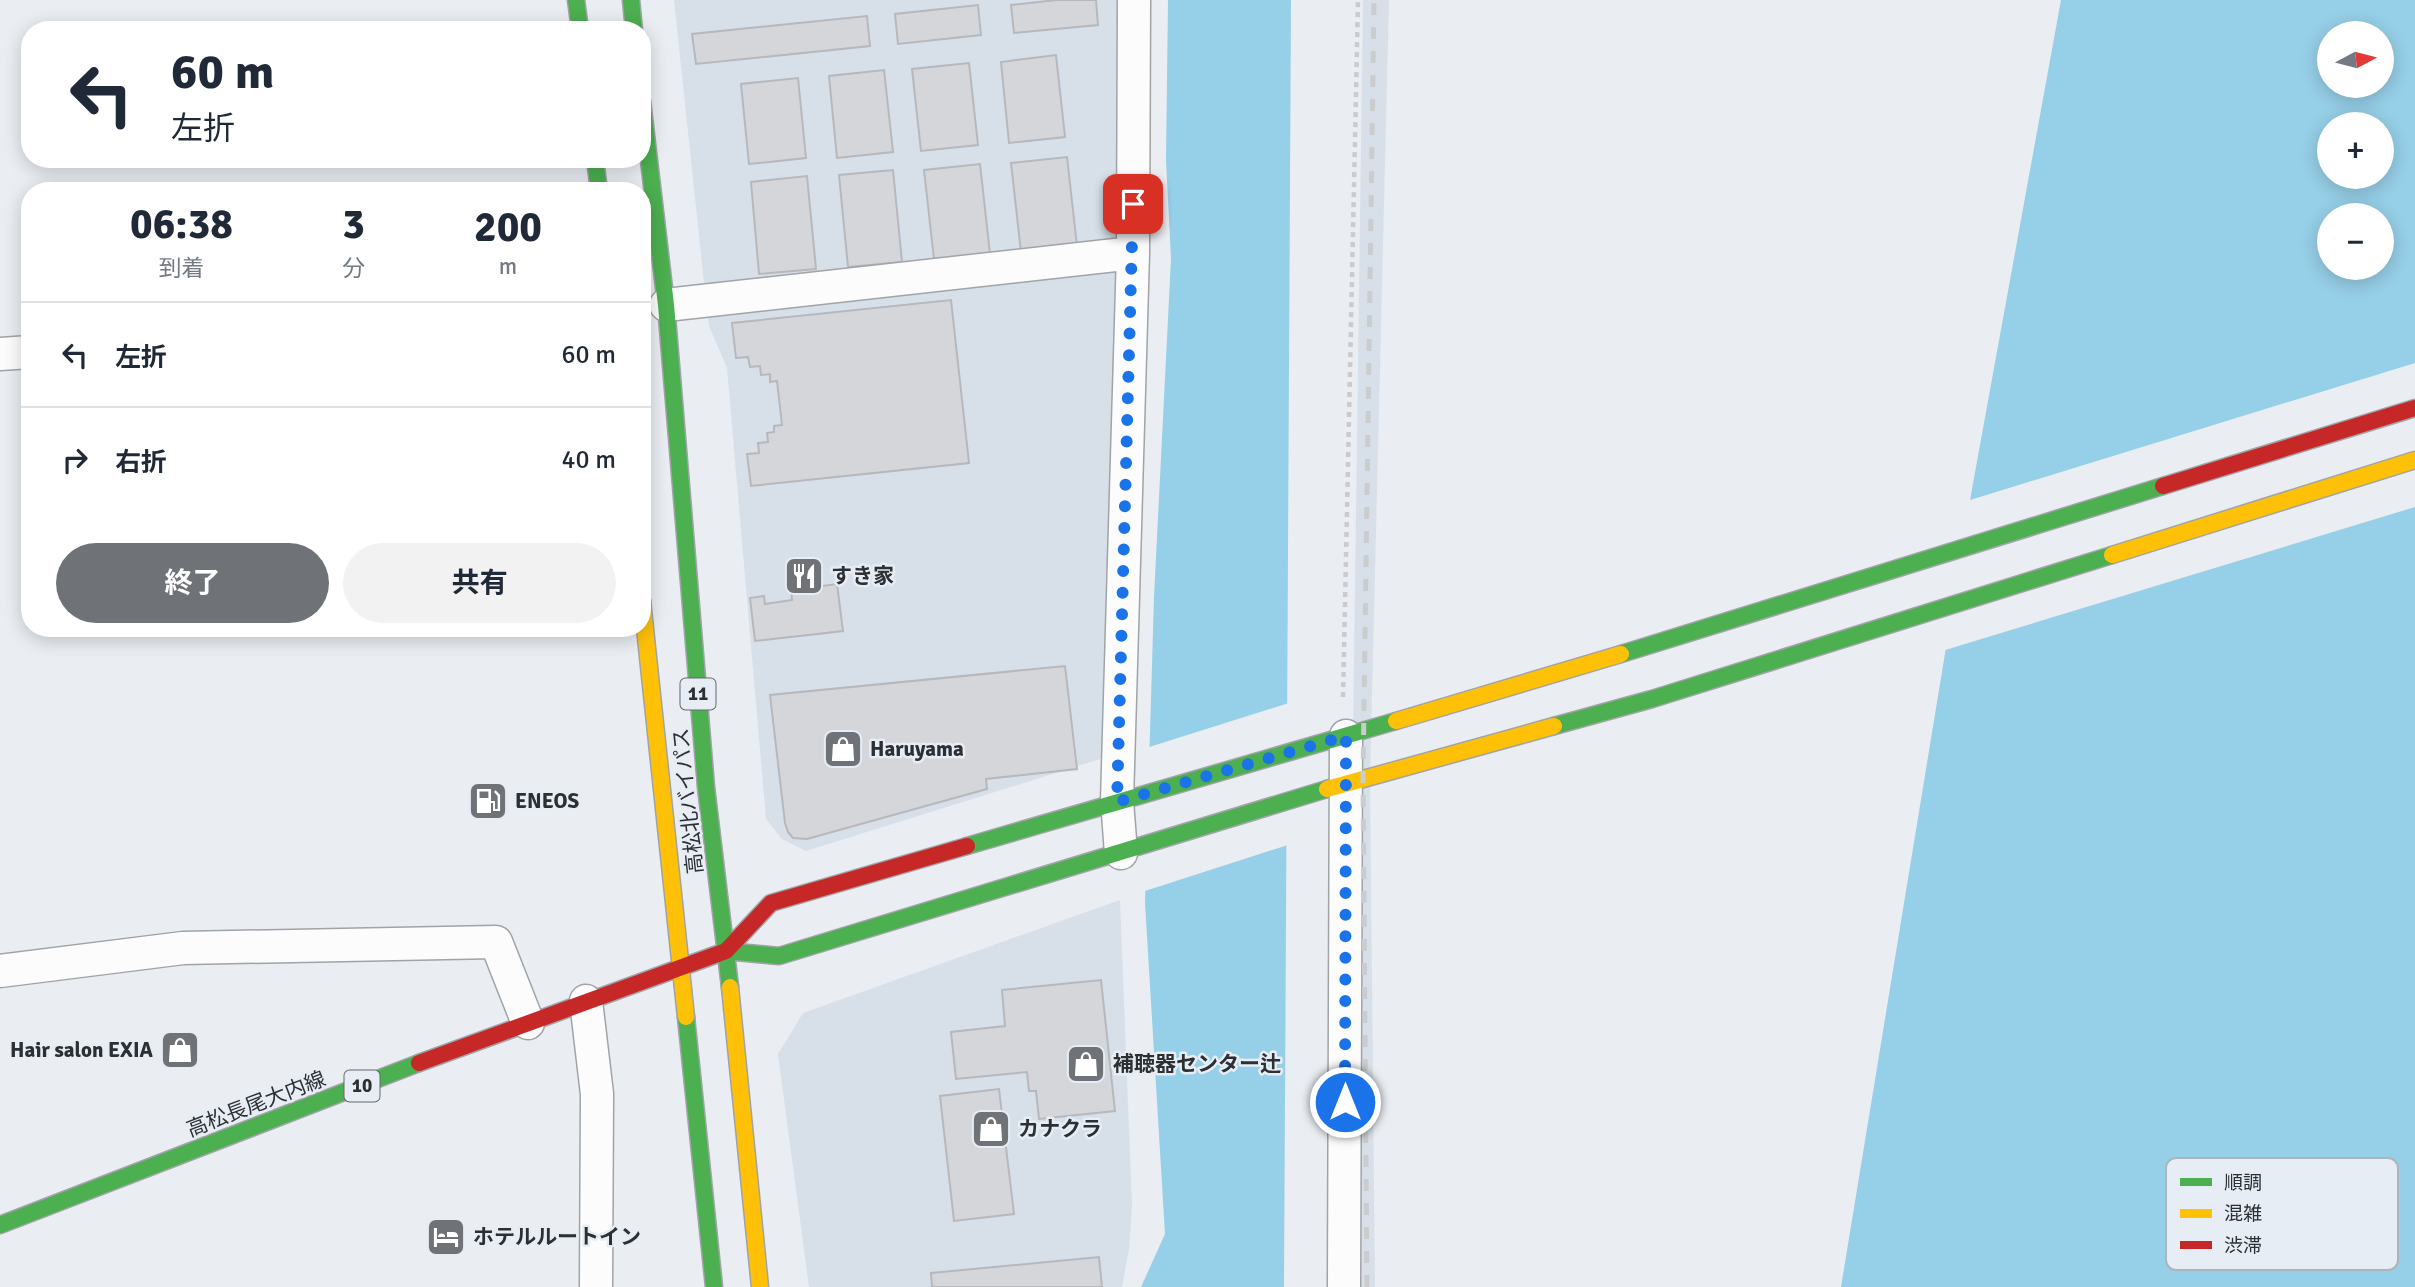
<!DOCTYPE html>
<html lang="ja">
<meta charset="utf-8">
<style>
body{margin:0;font-family:Signika,"Noto Sans JP",sans-serif;background:#f2f2f3;color:#1f2937;height:100vh;display:flex;flex-direction:column;font-size:26px;white-space:nowrap}
*{box-sizing:border-box;margin:0}
p{font-size:23px;color:#747a83}
.icon{flex:none;width:38px;height:38px;fill:none;stroke:currentColor;stroke-width:2;stroke-linecap:round;stroke-linejoin:round}
.map{position:relative;flex:1;overflow:hidden}
.side{position:absolute;left:21px;top:182px;width:630px;height:455px;display:flex;flex-direction:column;background:#fff;border-radius:28px;box-shadow:0 4px 18px #0003}
.side>*{flex:none}
.top-card{position:absolute;left:21px;top:21px;width:630px;height:147px;border-radius:28px;box-shadow:0 4px 18px #0003;background:#fff;color:#1f2937;overflow:hidden}
.needle{width:46px;rotate:83deg}
.controls{position:absolute;left:2317px;top:21px;display:grid;gap:14px}
.controls a{display:grid;place-items:center;width:77px;height:77px;border-radius:50%;background:#fff;box-shadow:0 4px 18px #0003;font-size:35px}
.pin{position:absolute;display:grid;place-items:center;width:60px;height:60px;color:#fff;margin:-30px;border-radius:14px;box-shadow:0 4px 10px #0006}
.me{position:absolute;width:77px;margin:-38px;rotate:0deg;stroke-linejoin:round;filter:drop-shadow(0 0 5px #0008)}
.turn{display:flex;align-items:center;gap:24px;height:147px;padding:0 35px;font-size:32px}
.turn .icon{width:91px;height:91px;stroke-width:2.5}
.turn b{display:block;font-size:49px;line-height:60px}
.eta{display:flex;justify-content:space-evenly;align-items:center;height:119px;text-align:center}
.eta b{font-size:42px;font-weight:700;line-height:49px}
.button{display:flex;gap:14px;margin-top:auto;padding:14px 35px}
.button a{flex:1;height:80px;border-radius:42px;background:#6f7276;color:#fff;font-size:28px;font-weight:700;line-height:80px;text-align:center}
.button a+a{background:#f2f2f3;color:#1f2937}
ul{padding:0;list-style:none}
li{display:flex;align-items:center;gap:21px;height:105px;padding:0 35px;border-top:2px solid #e0e1e3}
li div{flex:1}
li b{display:block;font-size:26px}
li em{font-style:normal}
.map>svg:first-child{display:block}
</style>
<div class="map">
<svg width="2415" height="1287" viewBox="0 0 2415 1287">
<rect width="100%" height="100%" fill="#eaedf2"/>
<path fill="#d7e0e8" d="M674 0H1124L1122 247 705 292Z
M1363 0H1389L1370 777 1375 1287H1355L1353 734Z
M1122 265 1110 756 806 851 782 839 766 819 727 368 709 326 707 308Z
M1120 900 1132 1206 1129 1249 1122 1287H809L778 1054 803 1013Z"/>
<path fill="#96cfe8" fill-rule="evenodd" d="M1168 0H1291L1284 1287H1141L1165 1234 1145 903 1154 597 1171 259 1166 160Z
M2061 0H2415V1287H1841L1972 489ZM2329 33H2382V86H2329ZM2329 124H2382V177H2329ZM2329 215H2382V268H2329Z"/>
<path fill="#eaedf2" d="M2415 363V507L1942 651 1967 501Z
M1292 702 1291 844 1142 892 1146 748Z"/>
<path fill="#d4d6da" stroke="#b6b8bc" stroke-width="2" d="M1057 0H1096L1098 25 1014 33 1011 5Z
M978 5 981 35 898 44 895 14Z
M867 16 870 46 696 64 692 34Z
M1056 55 1065 137 1009 143 1001 62Z
M969 63 978 145 921 151 912 69Z
M884 70 893 152 837 158 829 76Z
M798 78 806 158 749 164 741 84Z
M1067 157 1077 246 1021 252 1011 163Z
M980 164 990 254 934 259 924 170Z
M893 170 902 262 848 267 839 175Z
M807 176 816 269 759 274 751 182Z
M951 300 969 463 751 486 747 454 759 453 758 443 768 442 767 433 774 432V426L782 425 777 381 770 382V374L761 375 760 366 750 367 748 357 736 358 732 323Z
M837 584 843 631 755 641 750 598 764 596 765 604 792 600 791 590Z
M1065 666 1077 769 986 779 987 789 807 839 793 838 788 832 785 823 770 695Z
M1101 980 1115 1111 1039 1119 1036 1091H1029L1027 1072 956 1079 951 1032 1005 1026 1002 990Z
M999 1089 1014 1214 954 1221 940 1096Z
M1099 1257 1102 1287H932L931 1273Z"/>
<g fill="none" stroke-linecap="round" stroke-linejoin="round">
<g stroke="#a0a3a7" stroke-width="35">
<path id="street" d="M666 305 1133 253
M0 354 30 352
M1121 853 1117 801 1133 253 1134 0
M0 971 183 948 496 942 528 1023
M586 1001 597 1094 596 1287
M1344 1287 1346 736"/>
</g>
<g stroke="#a0a3a7" stroke-width="19">
<path id="fast" d="M576 0 580 30
M631 0 634 30
M642 101 666 305 706 787 730 987
M595 159 599 191
M1621 654 2163 486
M1554 726 1652 699 2112 555
M967 846 1396 721
M726 951 779 956 1327 789
M686 1017 714 1287
M0 1225 419 1063"/>
</g>
<g stroke="#a0a3a7" stroke-width="19">
<path id="slow" d="M2112 555 2415 460
M642 600 686 1017
M1396 721 1621 654
M1327 789 1554 726
M730 987 760 1287"/>
</g>
<g stroke="#a0a3a7" stroke-width="19">
<path id="jam" d="M2163 486 2415 408
M726 951 771 903 967 846
M419 1063 726 951"/>
</g>
<path stroke="#cbcbce" stroke-width="4.5" stroke-dasharray="5 5" stroke-linecap="butt" d="M1343 697 1358 0"/>
<use href="#street" stroke="#fcfcfd" stroke-width="32"/>
<use href="#fast" stroke="#4caf50" stroke-width="16"/>
<use href="#slow" stroke="#ffc107" stroke-width="16"/>
<use href="#jam" stroke="#c62828" stroke-width="16"/>
<path stroke="#cbcccd" stroke-width="5" stroke-dasharray="12 12" stroke-linecap="butt" d="M1367 1287 1363 778 1374 0"/>
</g>
<g fill="none" stroke-linecap="round" stroke-linejoin="round">
<path stroke="#1a73e8" stroke-width="12" stroke-dasharray="0 21.6" d="M1133 204 1117 802 1346 736 1345 1102"/>
</g>
<defs>
<g id="restaurant-square" transform="scale(2.0125)"><rect x="-9" y="-9" width="18" height="18" rx="4" fill="#6f7276" stroke="#e6edf5"/><path d="M-5-6h1v4h1v-4h1v4h1v-4h1v5L-1.5 .5V6h-2V.5L-5-1ZM5-6V6H3V1.5H1.5Q1.5-4 5-6Z" fill="#fff"/></g>
<g id="shop-square" transform="scale(2.0125)"><rect x="-9" y="-9" width="18" height="18" rx="4" fill="#6f7276" stroke="#e6edf5"/><path d="M-5-2.5h2.3a2.7 3.5 0 0 1 5.4 0H5L5.5 6h-11ZM-1.5-2.5h3a1.5 2.3 0 0 0-3 0Z" fill="#fff"/></g>
<g id="fuel-square" transform="scale(2.0125)"><rect x="-9" y="-9" width="18" height="18" rx="4" fill="#6f7276" stroke="#e6edf5"/><path d="M-5.5-6h7V0h2V4h1.3V-2.5L3-4.5l.8-.8L6-3V5H2.5V1h-1V6h-7ZM-4.2-4.7v3.2H.2V-4.7Z" fill="#fff"/></g>
<g id="hotel-square" transform="scale(2.0125)"><rect x="-9" y="-9" width="18" height="18" rx="4" fill="#6f7276" stroke="#e6edf5"/><path d="M-6-4.5h1.5V1H6V5H4.5V3h-9V5H-6ZM-4 0a1.8 1.8 0 1 1 3.6 0ZM.5 0V-2.5h3Q6-2.5 6 0Z" fill="#fff"/></g>
</defs>
<g fill-rule="evenodd">
<use href="#restaurant-square" x="804" y="576"/>
<use href="#shop-square" x="843" y="749"/>
<use href="#fuel-square" x="488" y="801"/>
<use href="#shop-square" x="180" y="1050"/>
<use href="#shop-square" x="1086" y="1064"/>
<use href="#shop-square" x="991" y="1129"/>
<use href="#hotel-square" x="446" y="1237"/>
</g>
<g text-anchor="middle" dominant-baseline="central" stroke-width="5" stroke-linejoin="round" paint-order="stroke">
<g fill="#e6edf5" stroke="#64696d" stroke-width="2">
<rect x="680.5" y="678.5" width="35" height="31" rx="5"/>
<rect x="344.5" y="1070.5" width="35" height="31" rx="5"/>
</g>
<g font-size="19" font-weight="bold" fill="#2d3033">
<text x="698" y="694">11</text>
<text x="362" y="1086">10</text>
</g>
<g font-size="21" font-weight="bold" fill="#2d3033" stroke="#e6edf5" text-anchor="start">
<text x="831" y="576">すき家</text>
<text x="870" y="749">Haruyama</text>
<text x="515" y="801">ENEOS</text>
<text x="153" y="1050" text-anchor="end">Hair salon EXIA</text>
<text x="1113" y="1064">補聴器センター辻</text>
<text x="1018" y="1129">カナクラ</text>
<text x="473" y="1237">ホテルルートイン</text>
</g>
<g font-size="21" fill="#2d3033" stroke="#e6edf5">
<text transform="translate(688 801) rotate(-96)">高松北バイパス</text>
<text transform="translate(256 1104) rotate(-21)">高松長尾大内線</text>
</g>
</g>
<rect x="2166" y="1158" width="232" height="112" rx="10" fill="#e6edf5" stroke="#aeb4bb" stroke-width="2"/>
<rect x="2180" y="1178" width="32" height="8" fill="#4caf50"/>
<rect x="2180" y="1209" width="32" height="9" fill="#ffc107"/>
<rect x="2180" y="1241" width="32" height="8" fill="#c62828"/>
<g font-size="19" fill="#2d3033">
<text x="2224" y="1189">順調</text>
<text x="2224" y="1220">混雑</text>
<text x="2224" y="1252">渋滞</text>
</g>
</svg>
<div class="controls">
<a><svg class="needle" viewBox="-14 -14 28 28"><path d="M0-13l5 13h-10z" fill="#e53935"/><path d="M0 13l5-13h-10z" fill="#747a83"/></svg></a>
<a>+</a>
<a>−</a>
</div>
<div class="pin" style="left:1133px;top:204px;background:#d93025"><svg class="icon" aria-label="arrive" viewBox="0 0 24 24"><path d="M6 21V4h12l-3 4 3 4H6"/></svg></div>
<svg class="me" style="left:1345px;top:1102px" viewBox="-20 -20 40 40"><circle r="17" fill="#1a73e8" stroke="#fff" stroke-width="3"/><path d="M0-11L8 9 0 5-8 9z" fill="#fff"/></svg>
<div class="top-card">
<div class="turn"><svg class="icon" aria-label="left" viewBox="0 0 24 24"><path d="M17 20v-9H6M10 6l-5 5 5 5"/></svg><div><b>60 m</b>左折</div></div>
</div>
<section class="side">
<div class="eta">
<div><b>06:38</b><p>到着</p></div>
<div><b>3</b><p>分</p></div>
<div><b>200</b><p>m</p></div>
</div>
<ul>
<li><svg class="icon" aria-label="left" viewBox="0 0 24 24"><path d="M17 20v-9H6M10 6l-5 5 5 5"/></svg><div><b>左折</b></div><em>60 m</em></li>
<li><svg class="icon" aria-label="right" viewBox="0 0 24 24"><path d="M7 20v-9h11M14 6l5 5-5 5"/></svg><div><b>右折</b></div><em>40 m</em></li>
</ul>
<div class="button"><a>終了</a><a>共有</a></div>
</section>
</div>
